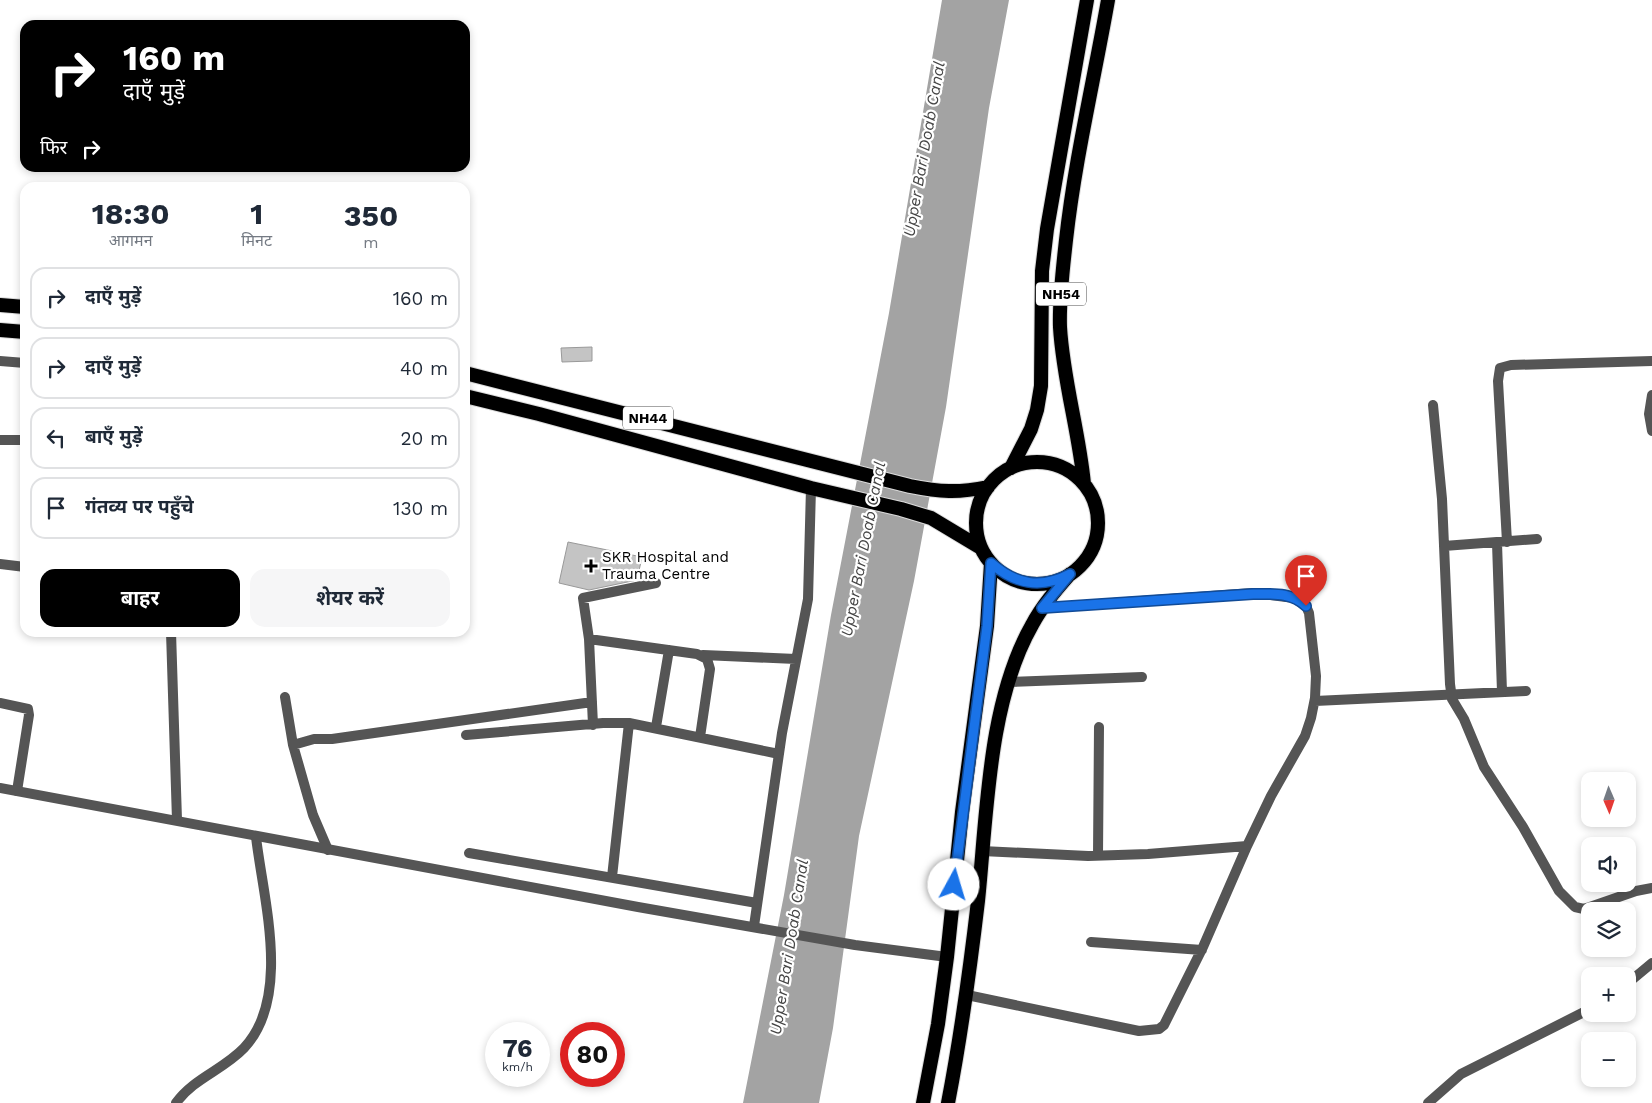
<!DOCTYPE html>
<html lang="hi">
<meta charset="utf-8">
<style>
body{margin:0;font-family:"Work Sans","Noto Sans Devanagari",sans-serif;background:#f6f6f7;color:#1f2937;height:100vh;display:flex;flex-direction:column;font-size:19px;white-space:nowrap}
*{box-sizing:border-box;margin:0}
p{font-size:16px;color:#747a83}
.icon{flex:none;width:28px;height:28px;fill:none;stroke:currentColor;stroke-width:2;stroke-linecap:round;stroke-linejoin:round}
.map{position:relative;flex:1;overflow:hidden}
.side{position:absolute;left:20px;top:182px;width:450px;height:455px;display:flex;flex-direction:column;background:#fff;border-radius:15px;box-shadow:0 2px 8px #0003}
.side>*{flex:none}
.banner{position:absolute;left:20px;top:20px;width:450px;height:152px;border-radius:15px;box-shadow:0 2px 8px #0003;background:#000;color:#fff;overflow:hidden}
.needle{width:32px;rotate:178deg}
.fabs{position:absolute;left:1581px;top:772px;display:grid;gap:10px}
.fabs a{display:grid;place-items:center;width:55px;height:55px;border-radius:10px;background:#fff;box-shadow:0 2px 8px #0003;font-size:25px}
.speed{position:absolute;left:485px;top:1022px;display:flex;gap:10px;font-size:25px;font-weight:700;text-align:center}
.speed>*{display:grid;place-content:center;width:65px;height:65px;border-radius:50%;background:#fff;box-shadow:0 2px 8px #0003;line-height:1}
.speed small{font-size:12px;font-weight:400}
.speed .limit{border:8px solid #d22;background:#fff;color:#111}
.pin{position:absolute;display:grid;place-items:center;width:42px;height:42px;color:#fff;margin:-51px -21px;border-radius:50% 50% 50% 0;rotate:-45deg;box-shadow:0 0 5px #0007}
.pin .icon{rotate:45deg}
.me{position:absolute;width:55px;margin:-28px;rotate:6deg;stroke-linejoin:round;filter:drop-shadow(0 0 4px #0008)}
.turn{display:flex;align-items:center;gap:18px;height:105px;padding:0 20px;font-size:22px}
.turn .icon{width:65px;height:65px;stroke-width:2.5}
.turn b{display:block;font-size:35px;line-height:42px}
.then{display:flex;align-items:center;height:48px;padding:0 20px;background:#0003;gap:10px;font-size:19px}
.eta{display:flex;justify-content:space-evenly;align-items:center;height:85px;text-align:center}
.eta b{font-size:30px;font-weight:700;line-height:35px}
.button{display:flex;gap:10px;margin-top:auto;padding:10px 20px}
.button a{flex:1;height:58px;border-radius:15px;background:#000;color:#fff;font-size:20px;font-weight:700;line-height:58px;text-align:center}
.button a+a{background:#f6f6f7;color:#1f2937}
ul{padding:0;list-style:none}
li{display:flex;align-items:center;gap:15px;height:62px;margin:0 10px 8px;padding:0 10px;border:2px solid #e0e1e3;border-radius:15px}
li div{flex:1}
li b{display:block;font-size:19px}
li em{font-style:normal}
.map>svg:first-child{display:block}
</style>
<div class="map">
<svg width="1652" height="1103" viewBox="0 0 1652 1103">
<rect width="100%" height="100%" fill="#fff"/>
<path fill="#a3a3a3" d="M942 0H1009L989 108 946 407 914 581 859 836 833 1028 819 1103H743L784 895 831 615 889 313Z"/>
<path fill="#c4c4c4" stroke="#999" d="M592 347V361L562 362 561 348Z
M568 542 642 557 637 580 589 590 559 583Z"/>
<g fill="none" stroke-linecap="round" stroke-linejoin="round">
<g stroke="#dbdbdb" stroke-width="16">
<path id="trunk" d="M0 305 25 307
M0 330 25 332
M465 373 910 486C940 492 958 493 988 487
M465 396 539 414 811 488 901 509 931 518 981 548
M976 523a61 61 0 1 1 122 0a61 61 0 1 1-122 0Z
M1011 468 1031 429 1037 410 1041 386 1042 271 1047 229 1087 0
M1084 484C1079 431 1063 380 1060 327 1059 298 1063 268 1066 240 1075 159 1094 80 1108 0
M923 1103 938 1024 947 957 962 812 987 626 991 563
M948 1103C961 1036 970 969 978 901 987 814 988 702 1032 625 1042 606 1056 590 1070 574"/>
</g>
<path stroke="#555" stroke-width="10" d="M0 361 25 363
M1652 395 1649 414 1652 431
M1433 405 1442 499 1450 684 1452 699 1464 719 1484 767 1523 827 1559 891 1575 907 1584 909 1636 891 1652 888
M0 440H25
M1507 542 1498 381 1500 368 1511 365 1652 361
M1497 543 1502 692
M1444 546 1537 539
M0 564 25 567
M171 632 177 820
M589 639 583 598 656 583
M703 655 796 659
M1009 682 1142 677
M285 697 293 745
M1315 701 1526 691
M0 703 28 709 29 715 17 791
M593 725 589 639 697 654 707 659 710 669 700 737
M656 727 669 650
M466 735 603 723H629L779 754
M328 850 313 815 293 745 314 739H332L592 702
M982 851 1088 856 1148 854 1247 846
M469 853 757 903
M1098 856 1099 727
M612 877 629 723
M754 926 782 733 808 599 811 488
M1091 942 1202 950
M1628 983 1652 963
M967 995 1139 1031 1159 1029 1164 1025 1203 947 1247 846 1271 796 1305 736 1311 718 1315 698 1316 676 1309 613 1306 606 1294 598 1253 593 1042 608
M176 1103C194 1078 223 1070 244 1048 292 997 263 898 256 837
M1428 1103 1461 1074 1590 1009"/>
<path stroke="#555" stroke-width="10" d="M0 788 638 907 855 945 947 957"/>
<use href="#trunk" stroke="#000" stroke-width="14"/>
</g>
<g fill="none" stroke-linecap="round" stroke-linejoin="round">
<g stroke="#114b97" stroke-width="12">
<path id="route" d="M954 885 987 626 991 563C1016 585 1041 589 1070 574L1042 608 1253 594C1272 594 1292 592 1306 606"/>
</g>
<use href="#route" stroke="#1a73e8" stroke-width="9"/>
</g>
<path fill="#000" stroke="#fff" stroke-width="2" d="M588.5 558.5h5v5h5v5h-5v5h-5v-5h-5v-5h5z"/>
<g text-anchor="middle" dominant-baseline="central" stroke-width="4.5" stroke-linejoin="round" paint-order="stroke">
<g fill="#fff" stroke="#4c4c4c" stroke-width="1">
<rect x="1036" y="282.5" width="50" height="23" rx="4"/>
<rect x="623" y="406.5" width="50" height="23" rx="4"/>
</g>
<g font-size="14" font-weight="bold" fill="#000">
<text x="1061" y="294">NH54</text>
<text x="648" y="418">NH44</text>
</g>
<g font-size="15" fill="#000" stroke="#fff" text-anchor="start">
<text x="602" y="557">SKR Hospital and<tspan x="602" dy="17">Trauma Centre</tspan></text>
</g>
<g font-size="16" font-style="italic" fill="#444" stroke="#fff">
<text transform="translate(924 149) rotate(-80)">Upper Bari Doab Canal</text>
<text transform="translate(863 549) rotate(-79)">Upper Bari Doab Canal</text>
<text transform="translate(789 947) rotate(-81)">Upper Bari Doab Canal</text>
</g>
</g>
</svg>
<div class="fabs">
<a><svg class="needle" viewBox="-14 -14 28 28"><path d="M0-13l5 13h-10z" fill="#e53935"/><path d="M0 13l5-13h-10z" fill="#747a83"/></svg></a>
<a><svg class="icon" aria-label="sound" viewBox="0 0 24 24"><path d="M4 9h4l5-4v14l-5-4H4zM17 9q2 3 0 6"/></svg></a>
<a><svg class="icon" aria-label="layers" viewBox="0 0 24 24"><path d="M12 4l9 5-9 5-9-5zM3 14l9 5 9-5"/></svg></a>
<a>+</a>
<a>−</a>
</div>
<div class="speed"><div>76<small>km/h</small></div><div class="limit">80</div></div>
<div class="pin" style="left:1306px;top:606px;background:#d93025"><svg class="icon" aria-label="arrive" viewBox="0 0 24 24"><path d="M6 21V4h12l-3 4 3 4H6"/></svg></div>
<svg class="me" style="left:954px;top:885px" viewBox="-20 -20 40 40"><circle r="19" fill="#fff"/><path d="M0-13L10 11 0 6-10 11z" fill="#1a73e8"/></svg>
<div class="banner">
<div class="turn"><svg class="icon" aria-label="right" viewBox="0 0 24 24"><path d="M7 20v-9h11M14 6l5 5-5 5"/></svg><div><b>160 m</b>दाएँ मुड़ें</div></div>
<div class="then">फिर<svg class="icon" aria-label="right" viewBox="0 0 24 24"><path d="M7 20v-9h11M14 6l5 5-5 5"/></svg></div>
</div>
<section class="side">
<div class="eta">
<div><b>18:30</b><p>आगमन</p></div>
<div><b>1</b><p>मिनट</p></div>
<div><b>350</b><p>m</p></div>
</div>
<ul>
<li><svg class="icon" aria-label="right" viewBox="0 0 24 24"><path d="M7 20v-9h11M14 6l5 5-5 5"/></svg><div><b>दाएँ मुड़ें</b></div><em>160 m</em></li>
<li><svg class="icon" aria-label="right" viewBox="0 0 24 24"><path d="M7 20v-9h11M14 6l5 5-5 5"/></svg><div><b>दाएँ मुड़ें</b></div><em>40 m</em></li>
<li><svg class="icon" aria-label="left" viewBox="0 0 24 24"><path d="M17 20v-9H6M10 6l-5 5 5 5"/></svg><div><b>बाएँ मुड़ें</b></div><em>20 m</em></li>
<li><svg class="icon" aria-label="arrive" viewBox="0 0 24 24"><path d="M6 21V4h12l-3 4 3 4H6"/></svg><div><b>गंतव्य पर पहुँचे</b></div><em>130 m</em></li>
</ul>
<div class="button"><a>बाहर</a><a>शेयर करें</a></div>
</section>
</div>
